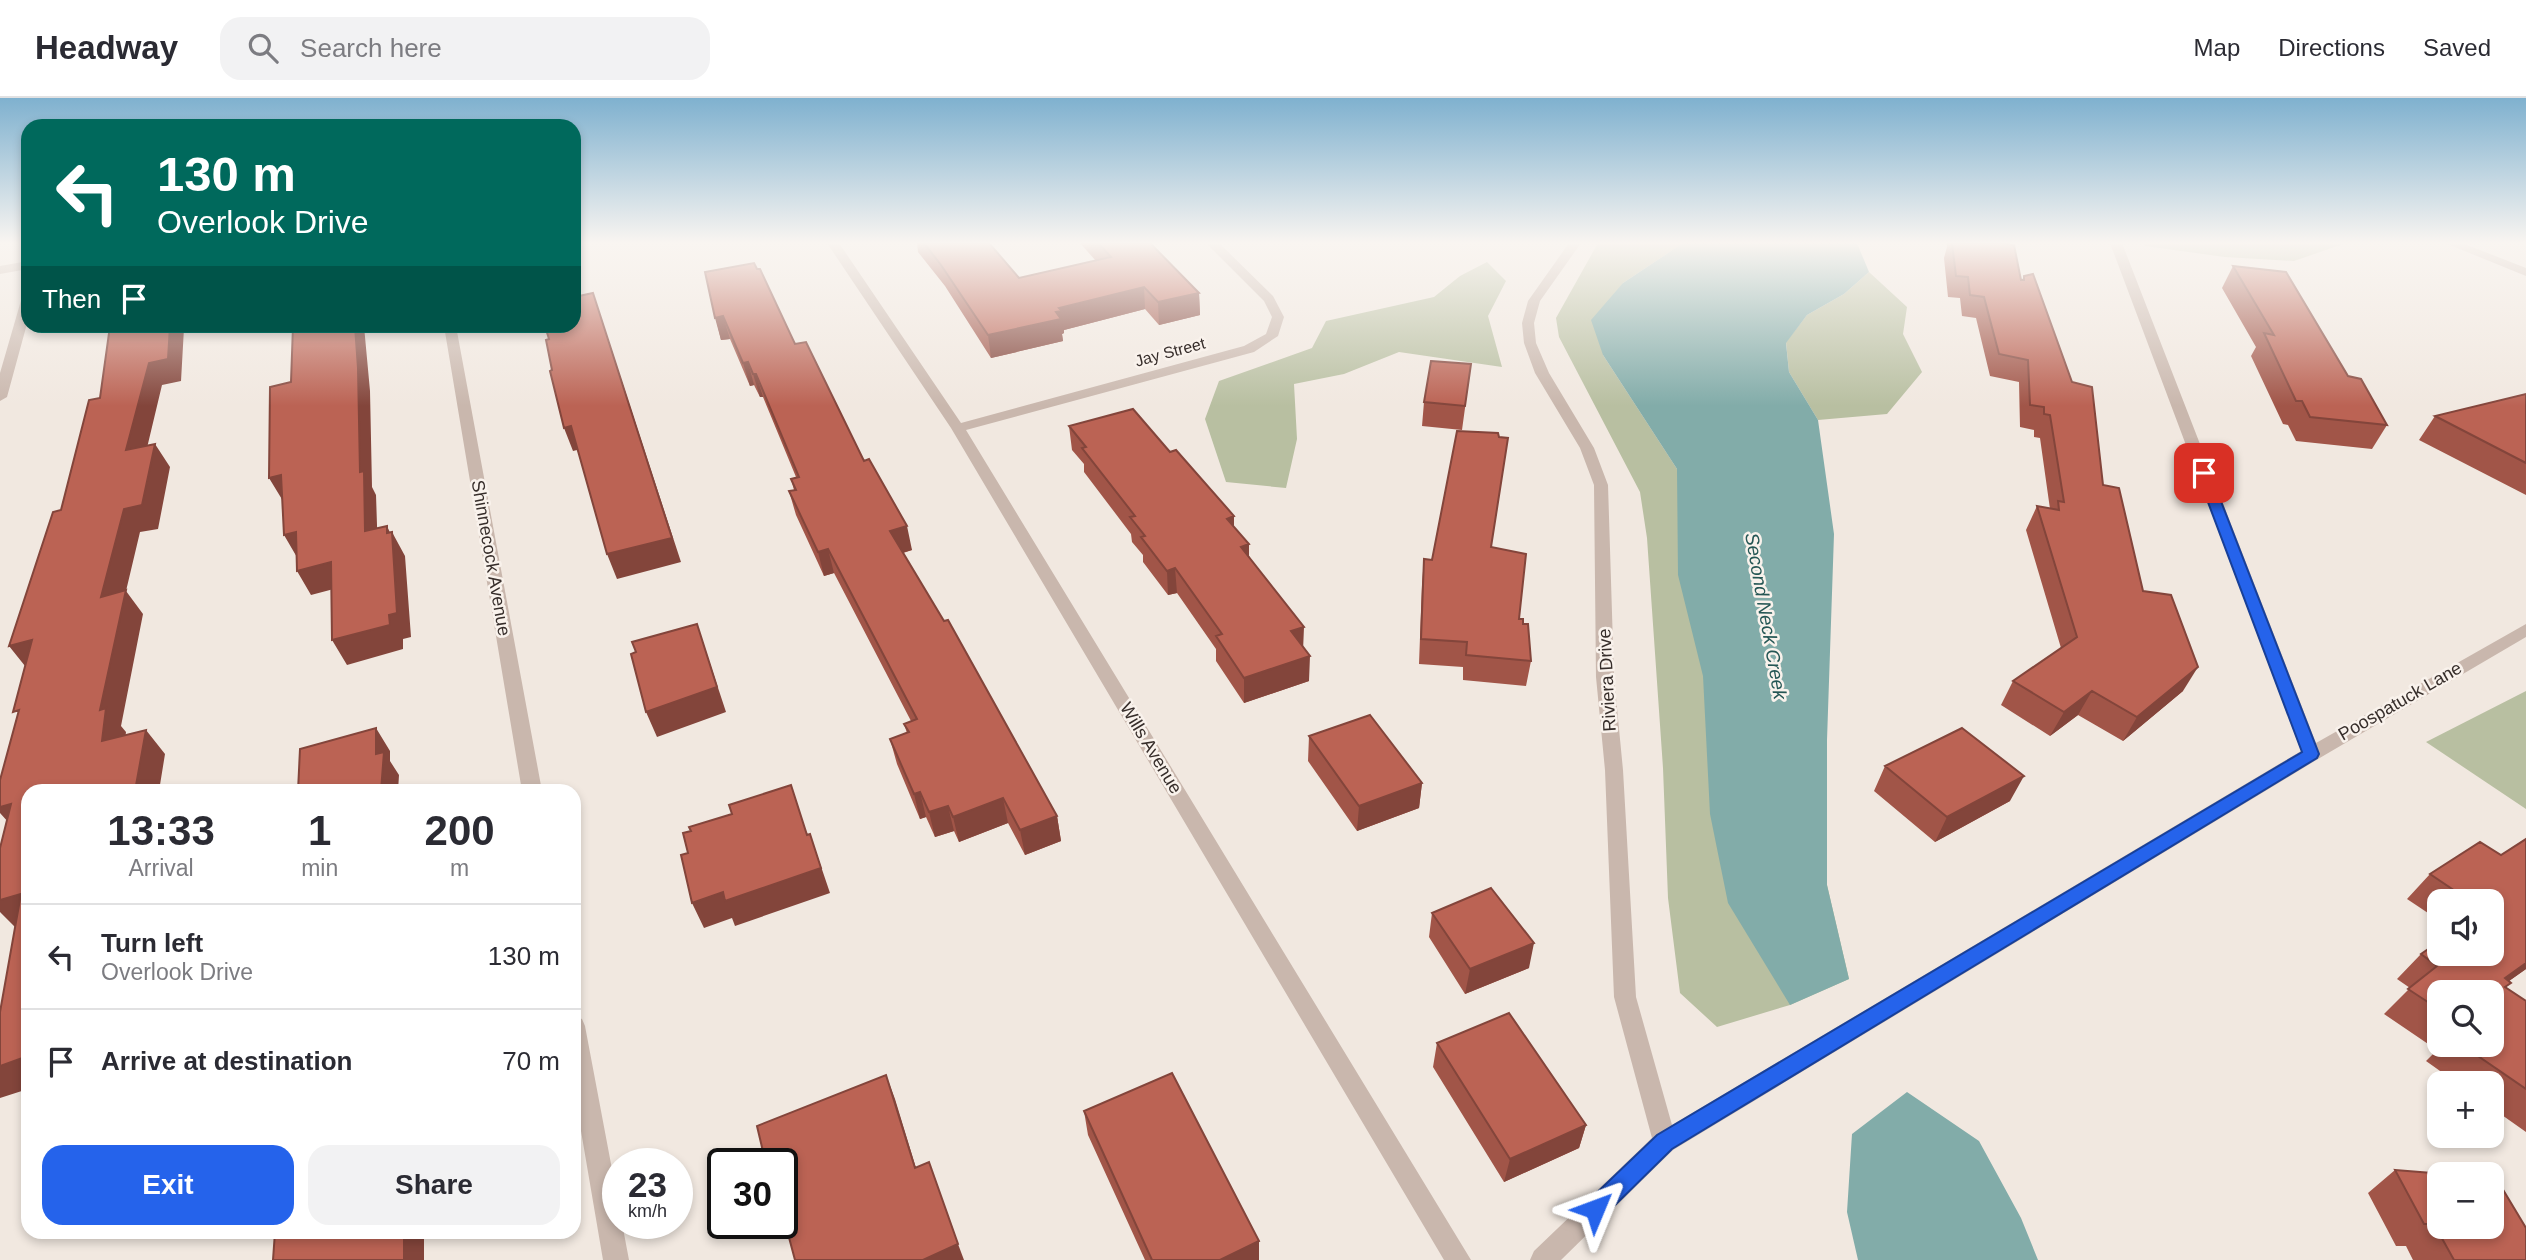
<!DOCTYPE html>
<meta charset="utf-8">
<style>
body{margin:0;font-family:Arial,sans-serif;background:#f2f2f3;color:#2b2b33;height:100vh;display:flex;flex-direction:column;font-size:26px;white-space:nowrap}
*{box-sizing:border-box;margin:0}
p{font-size:23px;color:#7c7c81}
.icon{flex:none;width:38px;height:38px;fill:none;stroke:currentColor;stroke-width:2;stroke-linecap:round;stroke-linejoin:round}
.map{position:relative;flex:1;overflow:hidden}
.side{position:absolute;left:21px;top:686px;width:560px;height:455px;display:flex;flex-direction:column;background:#fff;border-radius:21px;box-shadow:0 4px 10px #0003}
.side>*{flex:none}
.banner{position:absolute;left:21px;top:21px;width:560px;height:214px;border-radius:21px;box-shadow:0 4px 10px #0003;background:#00695c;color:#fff;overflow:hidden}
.fabs{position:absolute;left:2427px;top:791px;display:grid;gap:14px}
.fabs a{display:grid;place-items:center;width:77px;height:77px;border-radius:14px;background:#fff;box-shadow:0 4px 10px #0003;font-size:35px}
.speed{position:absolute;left:602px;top:1050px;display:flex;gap:14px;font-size:35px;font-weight:700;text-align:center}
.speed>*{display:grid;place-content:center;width:91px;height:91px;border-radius:50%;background:#fff;box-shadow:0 4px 10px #0003;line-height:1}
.speed small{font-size:18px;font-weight:400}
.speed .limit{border:4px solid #111;border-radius:10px;background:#fff;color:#111}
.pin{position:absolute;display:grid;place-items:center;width:60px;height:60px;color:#fff;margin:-30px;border-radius:14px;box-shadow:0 4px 10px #0006}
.me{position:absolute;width:77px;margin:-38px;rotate:46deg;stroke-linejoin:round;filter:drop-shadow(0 0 5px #0008)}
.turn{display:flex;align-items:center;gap:24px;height:147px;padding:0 21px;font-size:32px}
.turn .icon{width:91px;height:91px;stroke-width:2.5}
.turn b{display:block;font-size:49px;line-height:60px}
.then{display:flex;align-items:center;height:66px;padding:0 21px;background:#0003;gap:14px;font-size:26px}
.eta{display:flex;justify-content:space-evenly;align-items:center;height:119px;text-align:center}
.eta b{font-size:42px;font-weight:800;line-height:49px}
.cta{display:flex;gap:14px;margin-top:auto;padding:14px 21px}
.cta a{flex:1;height:80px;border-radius:21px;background:#2563eb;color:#fff;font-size:28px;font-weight:800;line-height:80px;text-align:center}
.cta a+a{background:#f2f2f3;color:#2b2b33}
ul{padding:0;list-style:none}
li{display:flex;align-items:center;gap:21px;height:105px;padding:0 21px;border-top:2px solid #e1e1e2}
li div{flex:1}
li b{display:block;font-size:26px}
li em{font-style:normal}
header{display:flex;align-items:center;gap:42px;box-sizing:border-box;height:98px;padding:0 35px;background:#fff;border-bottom:2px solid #e1e1e2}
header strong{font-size:33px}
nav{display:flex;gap:38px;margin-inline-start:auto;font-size:24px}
.search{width:490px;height:63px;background:#f2f2f3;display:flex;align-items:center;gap:18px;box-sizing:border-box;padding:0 24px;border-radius:21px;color:#7c7c81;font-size:26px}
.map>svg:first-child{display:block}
</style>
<header>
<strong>Headway</strong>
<div class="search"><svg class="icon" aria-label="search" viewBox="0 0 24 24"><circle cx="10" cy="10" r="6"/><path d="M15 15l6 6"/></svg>Search here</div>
<nav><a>Map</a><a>Directions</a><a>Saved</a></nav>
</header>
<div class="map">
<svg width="2526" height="1162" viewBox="0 0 2526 1162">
<rect width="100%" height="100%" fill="#f1e8e0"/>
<path fill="#b8bfa1" d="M1598 145H1683L1623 185 1603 257 1677 371 1827 642V787L1849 881 1790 907 1717 929 1680 895 1668 800 1663 670 1647 440 1640 394 1559 239 1556 220Z
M2143 145H2346L2294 163 2225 159 2145 148Z
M1487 164 1506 183 1488 218 1502 269 1399 254 1344 276 1294 286 1297 341 1286 390 1226 384 1205 321 1219 283 1312 250 1326 223 1434 199 1460 178Z
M1869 174 1907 209 1903 236 1922 274 1887 316 1818 322 1789 274 1786 244 1807 217 1844 196Z
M2526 593V711L2426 644Z"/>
<path fill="#82aca9" d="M1683 145H1857L1869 174 1844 196 1807 217 1786 245 1789 274 1818 322 1834 436 1827 642V787L1849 881 1790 907 1728 805 1710 716 1703 578 1678 477 1677 371 1603 257 1591 222 1623 185Z
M1907 994 1979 1043 2021 1120 2038 1162H1858L1847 1114 1852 1036Z"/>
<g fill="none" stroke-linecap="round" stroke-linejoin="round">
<path fill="#c9b7ad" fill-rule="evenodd" d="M827 145H839L961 325 1244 248 1266 236 1272 219 1264 203 1206 145H1219L1273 198 1284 219 1278 238 1254 254 966 332 1471 1162H1444L951 330Z
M1569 145H1581L1540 203 1534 225 1536 245 1549 275 1594 350 1608 387 1614 579 1623 672 1636 899 1672 1027 2301 653 2110 145H2122L2316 645 2526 526V539L2318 661 1673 1052 1561 1162H1530L1534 1153 1652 1040 1614 899 1605 672 1596 579 1594 387 1580 350 1535 275 1524 245 1522 225 1528 203Z
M2445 145H2462L2526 170V178Z
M28 163V171L0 176V168Z
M28 195V222L7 299 0 303V275L22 199Z
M444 228H456L542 693H522Z
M574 918 582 921 585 928 618 1103V1125H622L629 1162H603L574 992Z"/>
</g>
<path fill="#a15548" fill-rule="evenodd" d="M917 145H989L1019 180 1096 163 1080 145H1150L1199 195 1200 217 1159 227 1145 211 1064 232V235L1062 236 1063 243 991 260 945 188 918 154Z
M1947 145H2002L2022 182 2024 178 2143 493 2183 593 2123 643 2078 617 2050 638 2001 607 2013 583 2061 550 2026 432 2037 408 2050 411 2040 340 2034 339V332L2020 329 2019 284 1990 278 1976 220 1962 218 1960 200 1948 199 1944 160 1947 149Z
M2233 168 2348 278 2387 327 2372 351 2296 343 2288 327 2283 326 2251 258 2256 249 2222 190Z
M705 174 795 246 864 363 912 452 903 455 1057 718 1061 743 1025 757 1008 725 959 744 954 733 935 739 926 719 920 721 897 666 890 641 907 635 904 626 911 623 834 475 824 478 796 417 789 393 794 392 791 381 796 379 763 299H760L754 287 750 288 730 241 721 242Z
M1471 266 1462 332 1422 328 1424 304Z
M2526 296V397L2419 342 2435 318Z
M1069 328 1170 354 1234 418V429L1249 446V458L1303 549 1309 583 1244 605 1216 563V551L1177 495 1168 497 1143 464V457L1132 444 1131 436 1084 374V366L1072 352Z
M1491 449 1519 521 1523 526 1531 563 1526 588 1463 582V569L1419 566 1422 486 1424 461 1432 462Z
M1309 638 1422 685 1419 710 1357 733 1308 663Z
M1885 668 2010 703 1935 744 1874 693Z
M2526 741V871L2509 883 2506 890 2526 903V1034L2492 1010V985H2457L2426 963 2437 952 2384 916 2410 890 2397 881 2421 856H2440L2492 803H2440V823L2407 801 2430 776 2501 757ZM2440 894 2492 947H2440Z
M1432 815 1529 870 1465 896 1429 839Z
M1437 945 1586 1027 1579 1050 1504 1084 1433 969Z
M1084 1013 1259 1162H1145L1088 1037Z
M2395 1072 2526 1162H2413L2406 1148H2396L2368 1095Z"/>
<path fill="#83453b" d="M1144 189 1145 211 1064 232V235L1062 236 1063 243 991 260 988 237 1056 214 1059 210Z
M593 195 681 464 617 481 607 456Z
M1199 195 1200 217 1159 227 1158 204Z
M723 218 730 241 721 242 715 220Z
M170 228H194L184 230 181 283 162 287 141 375 126 352 149 265Z
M355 228H364L370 293 372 389 376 397 378 457 365 433 360 374Z
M748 264 754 287 750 288 743 265Z
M753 276H756L763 299H760Z
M571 328 581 351 573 353 564 330Z
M155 346 170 369 158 431 140 434 126 493 143 516 121 628 126 634 122 668 102 643 100 612 101 499 124 411Z
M281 377 283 403 269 380Z
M1234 418V443L1227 421Z
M387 428 392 439V434L405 458 411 539 403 541V551L347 567 332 542 389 517Z
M907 428 912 452 895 457 890 433Z
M296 434 298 461 284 437Z
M1249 446V471L1241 449Z
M828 451 834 475 824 478 818 454Z
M331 464 345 488 311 497 297 473Z
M1175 470 1177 495 1168 497 1167 473Z
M697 526 726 614 657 639 646 614Z
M1304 529 1303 553 1291 533Z
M32 542 29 573 9 548Z
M1310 558 1309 583 1244 605V580Z
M2198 569 2183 593 2123 643 2137 619Z
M2092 593 2078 617 2050 638 2064 614Z
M376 630 390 653V663L399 677 398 693H381L376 656Z
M146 632 165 656 159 693H135Z
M2024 678 2010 703 1935 744 1947 719Z
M1422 685 1419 710 1357 733 1359 708Z
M920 694 926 719 920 721 914 696Z
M1003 700 1008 725 959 744 953 719Z
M11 706 18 735 0 715V709Z
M948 708 954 733 935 739 929 714Z
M1057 718 1061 743 1025 757 1020 732Z
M810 736 830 795 735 828 732 820 704 830 692 805Z
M21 796 15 829 0 814V802Z
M1534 845 1529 870 1465 896 1470 871Z
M2526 865V871L2492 895 2505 880Z
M28 958V991L0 1000V968Z
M886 977 895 1001 923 1093 915 1070Z
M1586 1027 1579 1050 1504 1084 1510 1061Z
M404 1134H421L424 1137V1162H404Z
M1259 1143V1162H1220Z
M958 1146 964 1162H923Z"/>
<path fill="#bb6354" stroke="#83453b" stroke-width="2" d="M924 145H989L1019 180 1111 159 1098 145H1150L1199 195 1158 204 1144 189 1059 210 1062 213 1056 214 1061 221 988 237 941 167Z
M1952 145H2002L2014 147 2021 182H2024V178L2033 176 2072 284 2092 289 2103 387 2119 390 2143 493 2171 497 2198 569 2137 619 2092 593 2064 614 2013 583 2077 539 2037 408 2059 412 2058 403 2064 404 2050 317 2044 316V309L2030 307 2028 262 1999 256 1984 199 1970 197 1968 179 1956 178Z
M754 165 757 171H760L795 246 806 244 864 363 869 361 907 428 890 433 944 523 948 522 1057 718 1020 732 1003 700 953 719 948 708 929 714 920 694 914 696 890 641 909 634 904 626 917 621 828 451 818 454 789 393 796 392 791 381 799 379 756 276H753L748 264 743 265 723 218 715 220 705 174Z
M2233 168 2286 174 2348 278 2361 281 2387 327 2310 319 2302 303H2296L2264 235 2274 237Z
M593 195 672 440 607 456 571 328 564 330 550 273 552 272 546 242 549 241 545 228H574V199Z
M110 228H170L168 261 149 265 126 352 155 346 142 407 124 411 101 499 126 492 100 612 106 610 102 643 146 632 135 693H28V958L0 968V914L21 796 0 802V750L11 706 0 709V682L19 612 13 614 32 542 9 548 53 414 61 412 89 302 100 300Z
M293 228H355L358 270 360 374 364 373 365 433 387 428V435L392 434 397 515 389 517 390 527 332 542 331 464 297 473 296 434 284 437 281 377 269 380 270 289 291 284Z
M1431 263 1471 266 1465 308 1424 304Z
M2526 296V365L2435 318Z
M1133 311 1170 354 1176 352 1234 418 1227 421 1249 446 1241 449 1304 529 1291 533 1310 558 1244 580 1216 538 1222 536 1175 470 1167 473 1141 439 1145 438 1130 419 1135 418 1082 350 1086 349 1069 328Z
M1457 333 1498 335 1499 339 1508 340 1491 449 1526 456 1519 521H1523V526H1528L1531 563 1466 557 1467 544 1421 541 1424 461 1432 462Z
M697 526 717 589 646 614 631 556 636 554 632 544Z
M1370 617 1422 685 1359 708 1309 638Z
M376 630V656L384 654 381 693H298L300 651Z
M1962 630 2024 678 1947 719 1885 668Z
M791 687 807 737 810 736 821 770 725 803 723 794 692 805 681 757 688 755 683 735 691 733 689 729 732 716 729 707Z
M2526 741V865L2505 880 2511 885 2505 889 2526 903V991L2462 947H2492V894H2440V912L2408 891 2437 868 2421 856 2440 843V856H2492V803H2470L2430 776 2480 744 2501 757Z
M1491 790 1534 845 1470 871 1432 815Z
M1509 915 1586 1027 1510 1061 1437 945Z
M1172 975 1259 1143 1220 1162H1152L1084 1013Z
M886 977 915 1070 929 1064 958 1146 923 1162H795L782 1113V1066H766L757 1028Z
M2395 1072 2445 1076H2440V1129H2492V1080H2496L2526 1130V1162H2454L2434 1126H2424Z
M275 1134H404V1162H273Z"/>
<linearGradient id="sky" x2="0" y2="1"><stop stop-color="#7fb1cf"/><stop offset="0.47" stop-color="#f9f5f1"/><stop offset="1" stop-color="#f9f5f1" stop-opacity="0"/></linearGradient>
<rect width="2526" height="308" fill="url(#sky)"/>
<path fill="#2563eb" stroke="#184099" stroke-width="2" d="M2204 371 2210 375 2319 656 2317 660 1672 1051 1603 1119 1595 1122 1587 1119 1584 1111 1587 1104 1657 1037 2302 654 2197 375Z"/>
<g text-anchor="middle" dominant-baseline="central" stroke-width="5" stroke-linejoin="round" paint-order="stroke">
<g font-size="16" fill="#372e2b" stroke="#f9f2ec">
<text transform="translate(1170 254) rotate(-15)">Jay Street</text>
</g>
<g font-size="18" fill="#372e2b" stroke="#f9f2ec">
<text transform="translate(491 460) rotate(80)">Shinnecock Avenue</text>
<text transform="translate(1607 582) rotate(-93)">Riviera Drive</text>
<text transform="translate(2400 603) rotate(-30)">Poospatuck Lane</text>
<text transform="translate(1151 650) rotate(59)">Wills Avenue</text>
</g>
<g font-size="19" font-style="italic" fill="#245654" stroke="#f9f2ec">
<text transform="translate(1766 518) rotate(80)">Second Neck Creek</text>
</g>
</g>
</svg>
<div class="fabs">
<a><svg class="icon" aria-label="sound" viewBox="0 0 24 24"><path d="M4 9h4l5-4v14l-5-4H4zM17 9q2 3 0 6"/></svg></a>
<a><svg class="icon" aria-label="search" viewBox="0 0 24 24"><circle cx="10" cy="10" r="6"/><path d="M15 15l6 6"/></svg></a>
<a>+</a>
<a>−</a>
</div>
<div class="speed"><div>23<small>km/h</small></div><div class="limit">30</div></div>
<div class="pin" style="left:2204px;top:375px;background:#d93025"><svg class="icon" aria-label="arrive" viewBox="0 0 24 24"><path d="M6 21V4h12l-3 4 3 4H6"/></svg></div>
<svg class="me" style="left:1595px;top:1111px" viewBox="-20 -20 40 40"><path d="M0-17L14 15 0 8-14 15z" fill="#2563eb" stroke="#fff" stroke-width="4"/></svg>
<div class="banner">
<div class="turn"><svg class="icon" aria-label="left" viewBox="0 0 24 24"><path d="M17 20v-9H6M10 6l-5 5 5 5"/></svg><div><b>130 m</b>Overlook Drive</div></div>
<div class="then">Then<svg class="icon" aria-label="arrive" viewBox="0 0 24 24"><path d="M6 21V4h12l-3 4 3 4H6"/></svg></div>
</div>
<section class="side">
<div class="eta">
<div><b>13:33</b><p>Arrival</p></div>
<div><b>1</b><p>min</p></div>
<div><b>200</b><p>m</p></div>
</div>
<ul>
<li><svg class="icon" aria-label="left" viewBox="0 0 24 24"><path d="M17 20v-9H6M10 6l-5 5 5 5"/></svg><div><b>Turn left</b><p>Overlook Drive</p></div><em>130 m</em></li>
<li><svg class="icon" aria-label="arrive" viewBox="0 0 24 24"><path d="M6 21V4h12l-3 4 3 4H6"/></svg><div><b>Arrive at destination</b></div><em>70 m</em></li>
</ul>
<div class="cta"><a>Exit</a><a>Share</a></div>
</section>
</div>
